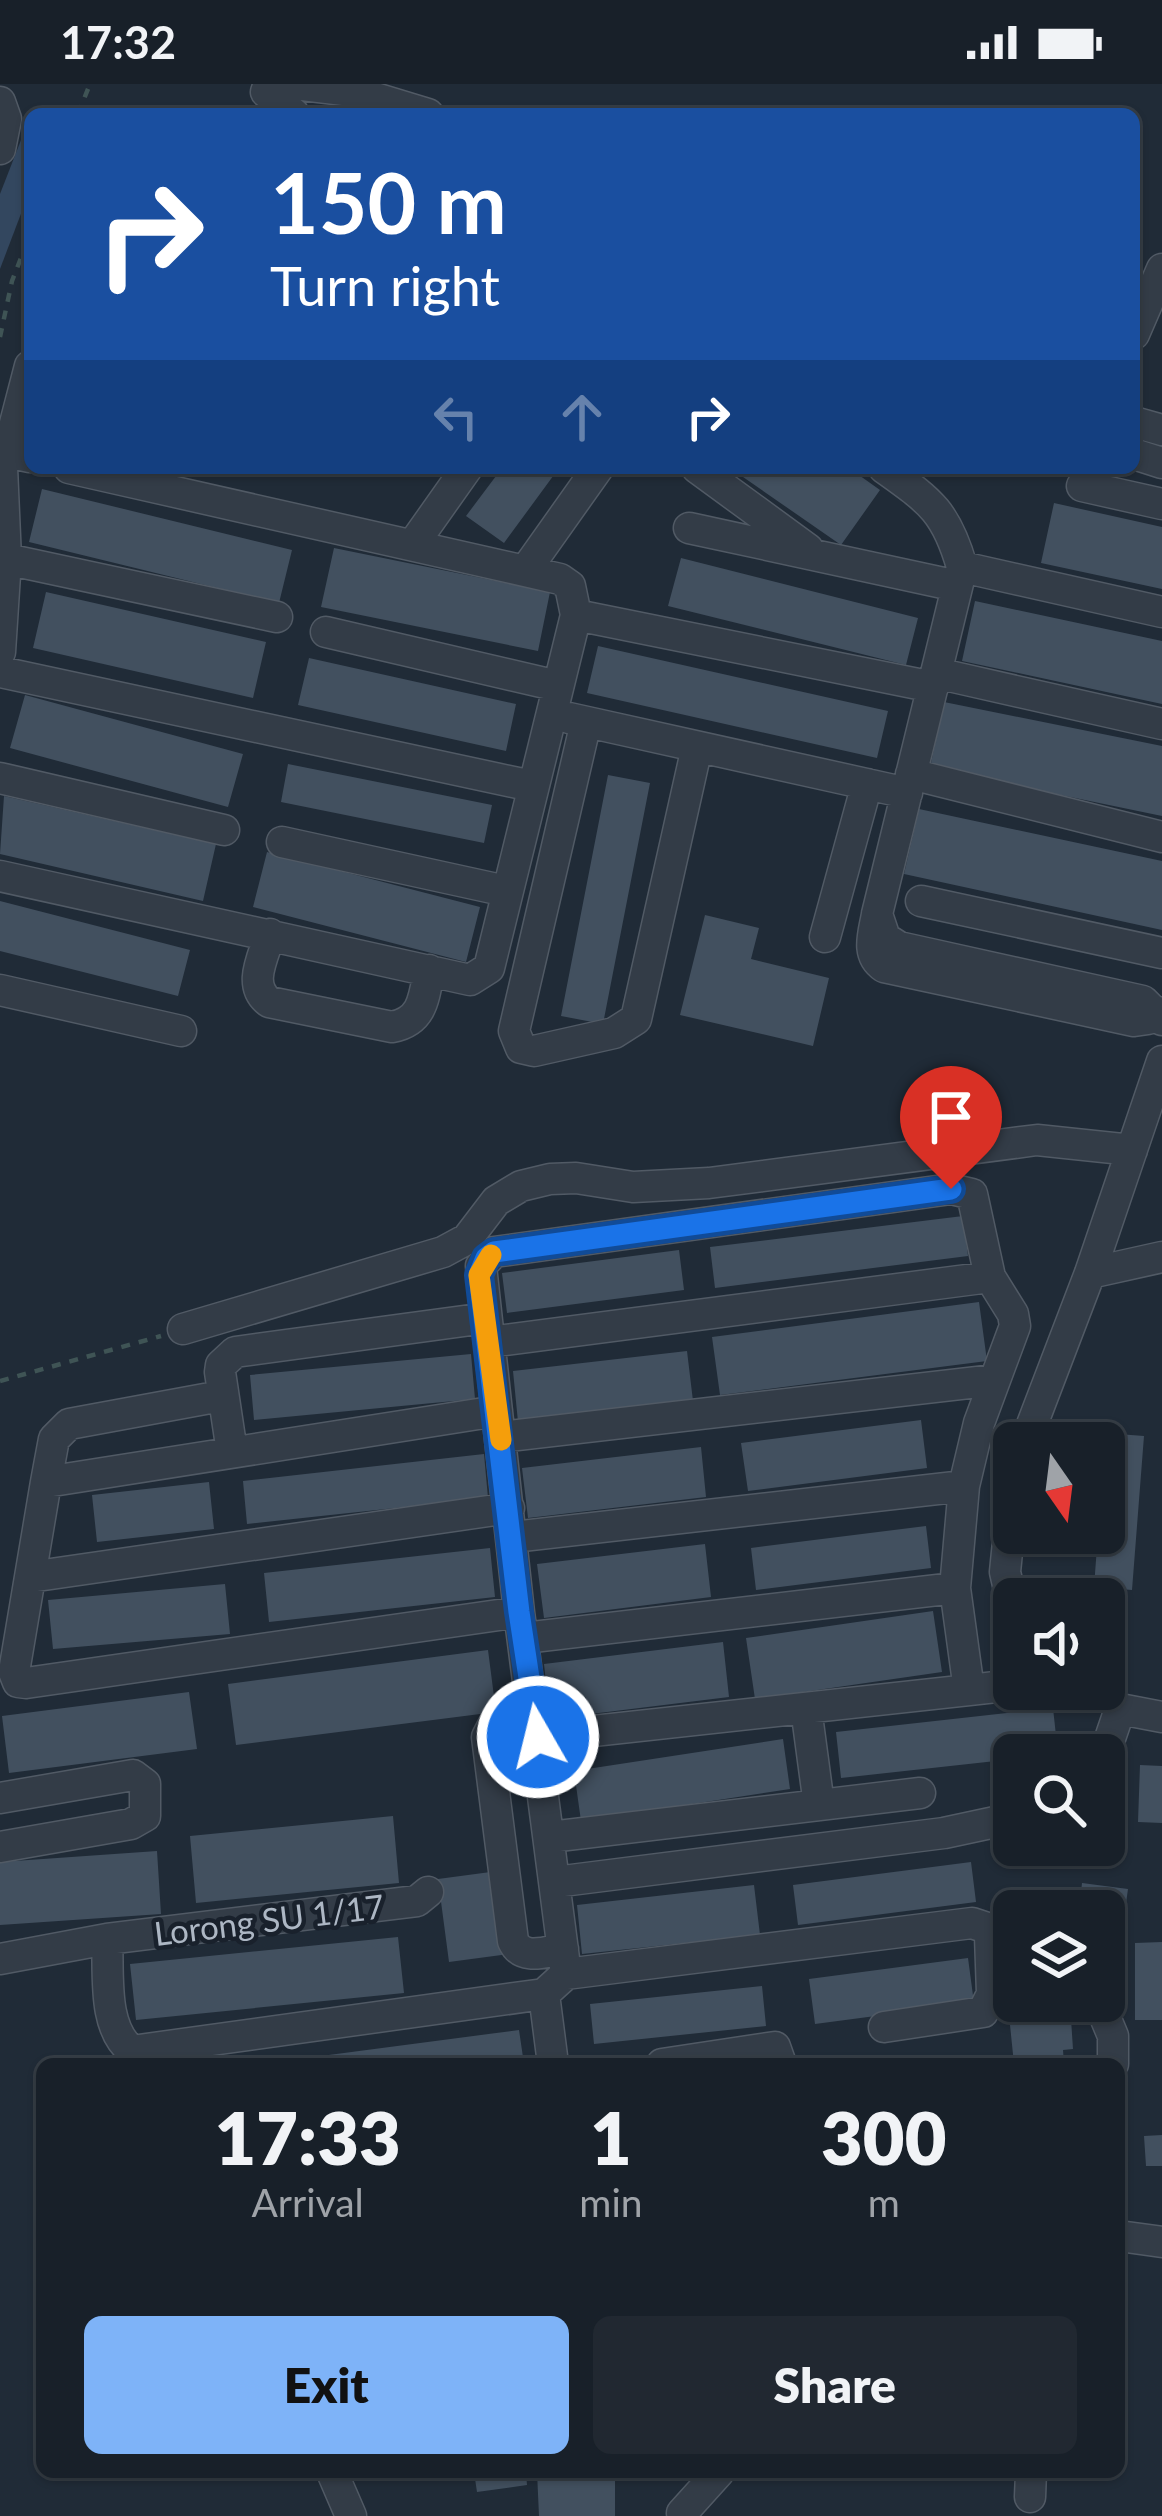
<!DOCTYPE html>
<style>
body{margin:0;font-family:Lato,sans-serif;background:#212831;color:#f1f3f6;height:100vh;display:flex;flex-direction:column;font-size:45px;white-space:nowrap}
*{box-sizing:border-box;margin:0}
p{font-size:39px;color:#9fa3a8}
.icon{flex:none;width:66px;height:66px;fill:none;stroke:currentColor;stroke-width:2;stroke-linecap:round;stroke-linejoin:round}
.map{position:relative;flex:1;overflow:hidden}
.sheet{position:absolute;left:36px;top:1974px;width:1089px;height:420px;display:flex;flex-direction:column;background:#182029;border-radius:18px;box-shadow:0 3px 9px #0004,0 0 0 3px #363e46}
.sheet>*{flex:none}
.guide{position:absolute;left:24px;top:24px;width:1116px;height:366px;border-radius:18px;box-shadow:0 3px 9px #0004,0 0 0 3px #363e46;background:#1a4fa0;color:#fff;overflow:hidden}
.needle{width:78px;rotate:166deg}
.tools{position:absolute;left:993px;top:1338px;display:grid;gap:24px}
.tools a{display:grid;place-items:center;width:132px;height:132px;border-radius:18px;background:#182029;box-shadow:0 3px 9px #0004,0 0 0 3px #363e46;font-size:60px}
.pin{position:absolute;display:grid;place-items:center;width:102px;height:102px;color:#fff;margin:-123px -51px;border-radius:50% 50% 50% 0;rotate:-45deg;box-shadow:0 0 12px #0007}
.pin .icon{rotate:45deg}
.me{position:absolute;width:132px;margin:-66px;rotate:352deg;stroke-linejoin:round;filter:drop-shadow(0 0 9px #0008)}
.turn{display:flex;align-items:center;gap:42px;height:252px;padding:0 48px;font-size:54px}
.turn .icon{width:156px;height:156px;stroke-width:2.5}
.turn b{display:block;font-size:84px;line-height:102px}
.lanes{display:flex;align-items:center;height:114px;padding:0 48px;background:#0003;justify-content:center;gap:60px;direction:ltr}
.lanes .off{opacity:.35}
.eta{display:flex;justify-content:space-evenly;align-items:center;height:204px;text-align:center}
.eta b{font-size:72px;font-weight:800;line-height:84px}
.primary-button{display:flex;gap:24px;margin-top:auto;padding:24px 48px}
.primary-button a{flex:1;height:138px;border-radius:18px;background:#7eb3f8;color:#111;font-size:48px;font-weight:800;line-height:138px;text-align:center}
.primary-button a+a{background:#212831;color:#f1f3f6}
.status{display:flex;justify-content:space-between;align-items:center;height:84px;padding:0 60px;background:#182029;direction:ltr}
.status svg{height:33px;fill:currentColor}
.map>svg:first-child{display:block}
</style>
<div class="status"><b>17:32</b><svg viewBox="0 0 49 12"><path d="M0 12V9h3v3zM5 12V6h3v6zM10 12V3h3v9zM15 12V0h3v12zM26 1h20v11H26zM47 4h2v5h-2z"/></svg></div>
<div class="map">
<svg width="1162" height="2432" viewBox="0 0 1162 2432">
<rect width="100%" height="100%" fill="#202b37"/>
<path fill="#33475f" d="M30 33V106L0 185V110Z"/>
<path fill="#42505f" d="M502 384H559L504 459 466 432Z
M730 384H849L880 406 841 461Z
M42 405 292 466 279 519 29 458Z
M1054 419 1162 443V505L1041 479Z
M334 464 550 508 538 567 321 523Z
M681 474 918 534 906 581 668 522Z
M46 508 266 558 253 614 33 564Z
M975 517 1162 557V620L962 577Z
M598 562 888 627 877 674 587 609Z
M309 574 516 620 506 667 298 621Z
M25 611 243 670 228 723 10 664Z
M944 618 1162 662V732L930 684Z
M288 680 492 721 484 759 281 718Z
M608 691 650 699 603 940 561 932Z
M4 712 216 760 203 817 0 770Z
M919 725 1162 777V846L904 790Z
M267 768 480 823 466 878 253 823Z
M0 817 190 866 178 912 0 867Z
M705 831 759 844 751 875 829 894 813 962 680 931Z
M963 1132 968 1172 715 1204 710 1163Z
M679 1166 684 1206 507 1229 502 1189Z
M979 1218 987 1277 720 1311 712 1253Z
M687 1267 693 1317 518 1338 513 1287Z
M471 1270 475 1315 254 1336 250 1291Z
M921 1336 927 1384 748 1407 741 1359Z
M1105 1349 1144 1352 1132 1506 1094 1503 1098 1449H1104Z
M701 1363 706 1413 528 1434 522 1384Z
M484 1370 488 1414 247 1440 243 1397Z
M209 1398 214 1445 97 1458 92 1411Z
M926 1442 931 1484 756 1506 751 1464Z
M705 1460 711 1513 544 1534 537 1480Z
M490 1464 495 1513 269 1538 264 1489Z
M225 1500 230 1550 53 1565 48 1516Z
M933 1527 942 1588 755 1615 746 1554Z
M723 1558 729 1613 550 1635 544 1580Z
M488 1566 496 1628 236 1661 228 1600Z
M189 1608 197 1665 9 1689 2 1632Z
M1053 1624 1058 1670 1014 1671V1675L841 1694 836 1648Z
M783 1655 790 1705 581 1737 574 1687Z
M1140 1681 1162 1682V1739L1138 1738Z
M393 1732 399 1799 196 1819 190 1752Z
M157 1767 161 1830 0 1841V1778Z
M971 1778 976 1818 798 1841 793 1801Z
M498 1787 509 1870 449 1878 438 1795Z
M1082 1799 1128 1805 1124 1834 1104 1831V1827H1079Z
M754 1801 760 1851 582 1870 577 1821Z
M398 1853 404 1909 136 1936 130 1880Z
M1162 1858V1936H1135V1859Z
M968 1874 974 1919 815 1940 809 1895Z
M762 1902 766 1942 594 1960 590 1920Z
M1071 1935 1073 1965 1063 1966 1064 1980H1014L1010 1941Z
M519 1946 524 1980H283V1977Z
M1162 2051V2082H1146L1144 2052Z
M474 2388H526L527 2401 477 2408Z
M537 2388H615V2432H539Z"/>
<g fill="none" stroke-linecap="round" stroke-linejoin="round">
<g stroke="#515a65" stroke-width="33">
<path id="minor" d="M269 0 266 8 294 30
M294 0 352 7 428 30
M0 18 6 35 0 65
M1134 250 1162 185
M1134 338 1162 346
M1134 370 1162 379
M6 374 30 282
M697 384 808 465
M884 384C930 417 946 427 962 483L877 830C874 849 865 870 884 883L1134 937 1148 935 1158 928
M1082 402 1162 420
M689 444 957 502
M414 459 467 384
M6 475 277 533
M962 483 1162 528
M525 487 598 384
M576 531 933 603
M326 548 558 602
M0 568 6 475 2 383 6 374 16 370 30 373
M0 588 532 702
M936 589 1162 640
M569 634 907 709
M586 638 514 947 521 964 534 967 614 949 636 935 697 663
M911 690 1162 753
M0 694 224 746
M282 758 506 807
M0 792 470 896 489 884 576 531 570 502 560 495 69 384
M921 817 1162 869
M877 830 885 854 899 863 1143 917 1162 936
M270 850C263 874 247 901 269 918L392 943C423 937 424 914 429 886
M825 853 867 700
M0 906 181 947
M1090 1189 1162 1173
M183 1245 443 1168 467 1155 496 1117 521 1102 550 1095 576 1094 633 1103 709 1099 1037 1056 1132 1066
M489 1258 990 1193
M497 1327 46 1398 14 1588 18 1598 26 1599 519 1528
M501 1353 995 1296
M1025 1359 1090 1189 1162 977
M232 1368 220 1288 221 1281 235 1268 486 1234
M46 1398 54 1355 69 1340 221 1312
M1014 1398 1005 1488 1014 1527
M513 1453 964 1402
M30 1493 509 1424
M524 1554 955 1504
M969 1606 1014 1601
M806 1624 819 1721
M1120 1625 1162 1633
M534 1629 496 1636 487 1653 513 1857C522 1877 545 1868 563 1865
M1104 1672 1120 1625
M0 1714 133 1691 145 1700V1732L131 1740 0 1763
M550 1753 920 1709
M555 1798 944 1749 1014 1734
M107 1855C109 1890 102 1943 132 1967L544 1910 566 1890 519 1528 481 1182 494 1168 951 1105 972 1110 990 1193 1013 1230 1015 1242 979 1339 964 1402 955 1504 969 1606 538 1653
M0 1875 107 1855 417 1817 428 1808
M566 1890 972 1839 987 1844 990 1852 992 1910 983 1928 884 1943
M544 1910 553 1980
M1103 1928 1113 1952V1980
M662 1980 775 1963 781 1980
M1119 2152 1162 2158
M332 2388 351 2432
M1030 2413 1031 2388
M682 2429 719 2388"/>
</g>
<path stroke="#3f5455" stroke-width="4.5" stroke-dasharray="9 9" stroke-linecap="butt" d="M78 30 90 0
M0 253 12 197 30 151
M0 1297 161 1252"/>
<use href="#minor" stroke="#333c47" stroke-width="30"/>
</g>
<g fill="none" stroke-linecap="round" stroke-linejoin="round">
<g stroke="#114b97" stroke-width="30">
<path id="route" d="M538 1653 519 1528 479 1191 486 1174 494 1168 951 1105"/>
</g>
<use href="#route" stroke="#1a73e8" stroke-width="21"/>
<path stroke="#f59e0b" stroke-width="21" d="M491 1171 479 1191 501 1356"/>
</g>
<g text-anchor="middle" dominant-baseline="central" stroke-width="9" stroke-linejoin="round" paint-order="stroke">
<g font-size="33" fill="#adb7c4" stroke="#19212c">
<text transform="translate(269 1835) rotate(-7)">Lorong SU 1/17</text>
</g>
</g>
</svg>
<div class="tools">
<a><svg class="needle" viewBox="-14 -14 28 28"><path d="M0-13l5 13h-10z" fill="#e53935"/><path d="M0 13l5-13h-10z" fill="#9fa3a8"/></svg></a>
<a><svg class="icon" aria-label="sound" viewBox="0 0 24 24"><path d="M4 9h4l5-4v14l-5-4H4zM17 9q2 3 0 6"/></svg></a>
<a><svg class="icon" aria-label="search" viewBox="0 0 24 24"><circle cx="10" cy="10" r="6"/><path d="M15 15l6 6"/></svg></a>
<a><svg class="icon" aria-label="layers" viewBox="0 0 24 24"><path d="M12 4l9 5-9 5-9-5zM3 14l9 5 9-5"/></svg></a>
</div>
<div class="pin" style="left:951px;top:1105px;background:#d93025"><svg class="icon" aria-label="arrive" viewBox="0 0 24 24"><path d="M6 21V4h12l-3 4 3 4H6"/></svg></div>
<svg class="me" style="left:538px;top:1653px" viewBox="-20 -20 40 40"><circle r="17" fill="#1a73e8" stroke="#fff" stroke-width="3"/><path d="M0-11L8 9 0 5-8 9z" fill="#fff"/></svg>
<div class="guide">
<div class="turn"><svg class="icon" aria-label="right" viewBox="0 0 24 24"><path d="M7 20v-9h11M14 6l5 5-5 5"/></svg><div><b>150 m</b>Turn right</div></div>
<div class="lanes"><svg class="icon off" aria-label="left" viewBox="0 0 24 24"><path d="M17 20v-9H6M10 6l-5 5 5 5"/></svg><svg class="icon off" aria-label="ahead" viewBox="0 0 24 24"><path d="M12 20V5M6 11l6-6 6 6"/></svg><svg class="icon" aria-label="right" viewBox="0 0 24 24"><path d="M7 20v-9h11M14 6l5 5-5 5"/></svg></div>
</div>
<section class="sheet">
<div class="eta">
<div><b>17:33</b><p>Arrival</p></div>
<div><b>1</b><p>min</p></div>
<div><b>300</b><p>m</p></div>
</div>
<div class="primary-button"><a>Exit</a><a>Share</a></div>
</section>
</div>
